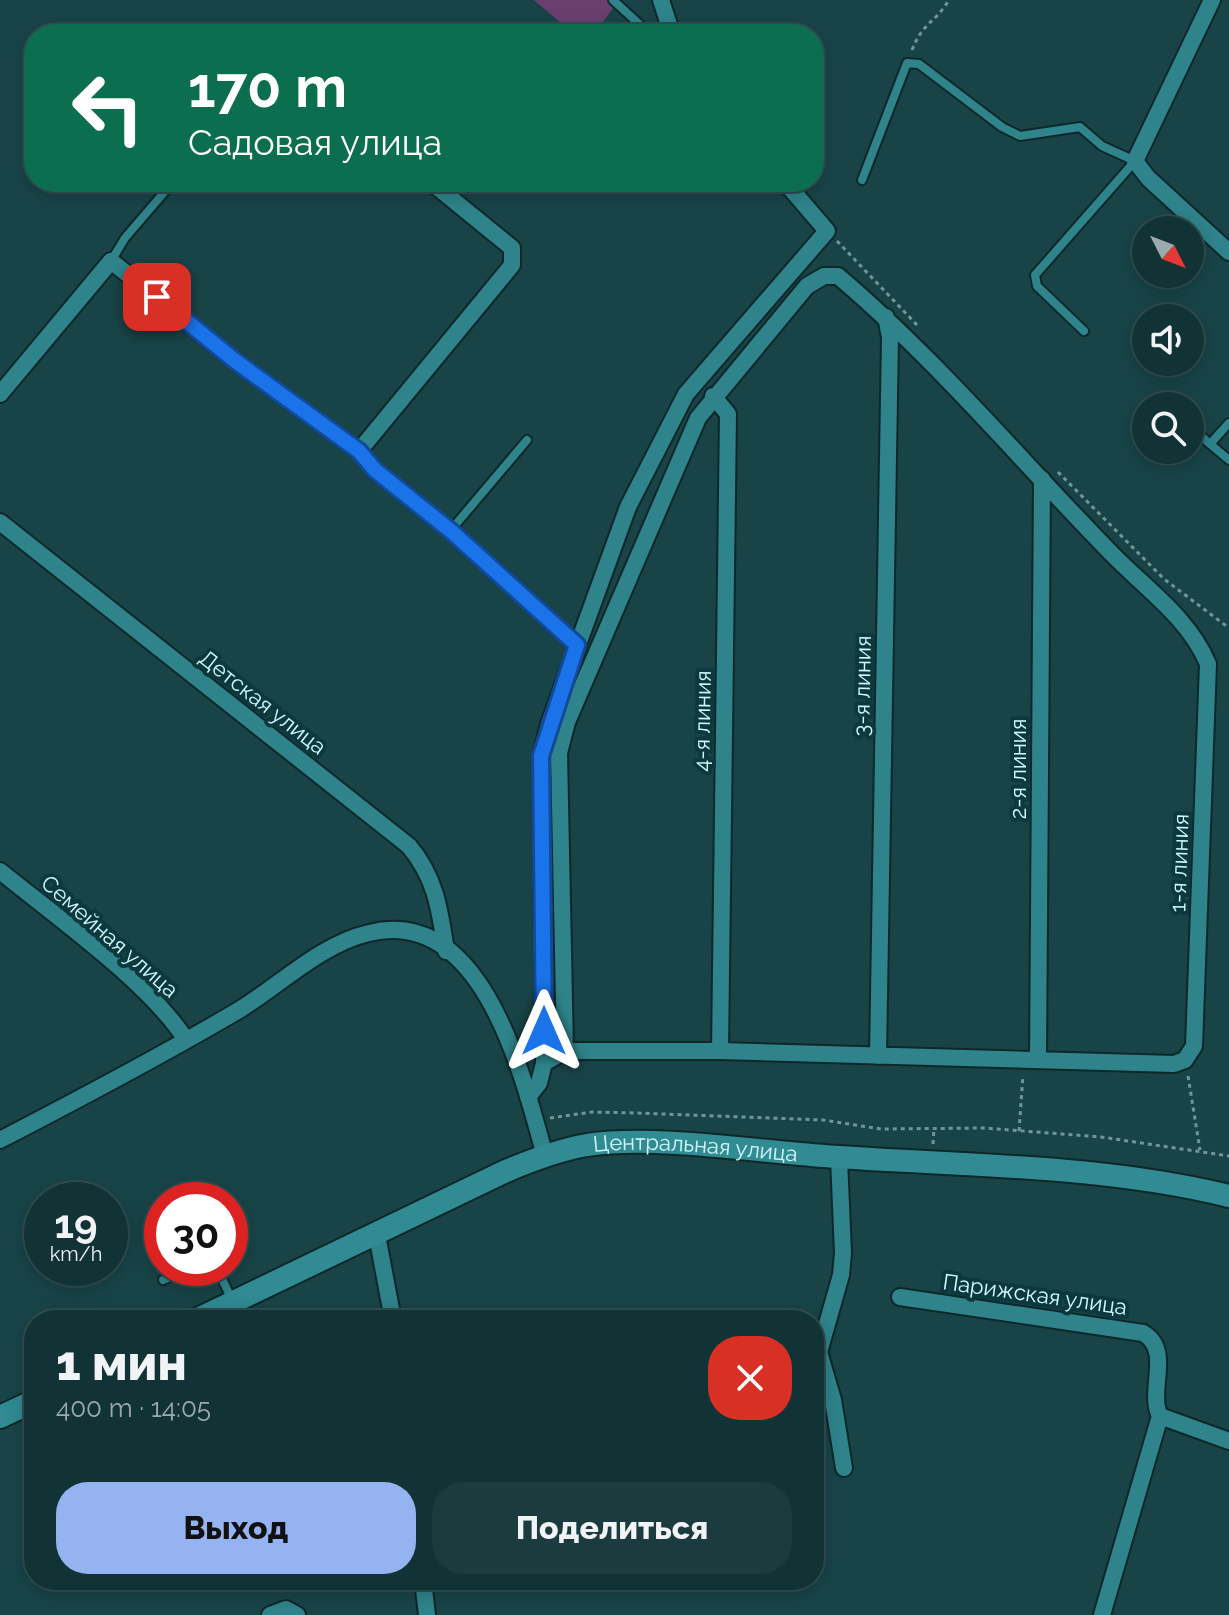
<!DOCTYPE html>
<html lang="ru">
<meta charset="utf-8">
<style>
body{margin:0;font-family:Raleway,sans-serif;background:#1b3b3e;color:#f1f3f6;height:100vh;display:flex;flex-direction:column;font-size:30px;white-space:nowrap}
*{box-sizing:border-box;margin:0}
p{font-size:26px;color:#9caaad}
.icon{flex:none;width:44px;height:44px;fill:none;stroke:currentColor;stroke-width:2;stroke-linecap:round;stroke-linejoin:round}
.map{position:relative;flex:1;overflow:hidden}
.side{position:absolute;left:24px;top:1310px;width:800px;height:280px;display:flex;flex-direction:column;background:#123336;border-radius:32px;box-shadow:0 4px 20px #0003,0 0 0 2px #314e51}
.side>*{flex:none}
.guide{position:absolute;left:24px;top:24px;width:800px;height:168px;border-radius:32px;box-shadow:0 4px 20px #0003,0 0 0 2px #314e51;background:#0b6e4f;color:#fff;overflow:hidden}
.needle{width:52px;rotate:132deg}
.buttons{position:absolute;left:1132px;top:216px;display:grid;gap:16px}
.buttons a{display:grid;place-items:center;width:72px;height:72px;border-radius:50%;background:#123336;box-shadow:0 4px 20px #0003,0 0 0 2px #314e51;font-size:40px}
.speed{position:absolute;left:24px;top:1182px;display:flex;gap:16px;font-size:40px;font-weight:700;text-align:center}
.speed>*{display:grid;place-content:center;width:104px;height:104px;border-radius:50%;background:#123336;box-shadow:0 4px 20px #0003,0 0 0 2px #314e51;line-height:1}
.speed small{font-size:20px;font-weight:400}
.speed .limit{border:12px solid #d22;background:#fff;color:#111}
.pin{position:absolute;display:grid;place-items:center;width:68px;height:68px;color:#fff;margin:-34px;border-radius:16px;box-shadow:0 4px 12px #0006}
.me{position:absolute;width:88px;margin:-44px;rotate:0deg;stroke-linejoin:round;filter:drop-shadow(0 0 6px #0008)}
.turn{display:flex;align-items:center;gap:28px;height:168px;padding:0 32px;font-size:36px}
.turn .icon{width:104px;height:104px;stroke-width:2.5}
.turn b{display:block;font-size:56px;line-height:68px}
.round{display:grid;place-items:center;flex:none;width:84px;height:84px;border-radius:32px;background:#1b3b3e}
.summary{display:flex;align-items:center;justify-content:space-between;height:136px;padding:0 32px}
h1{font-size:48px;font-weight:800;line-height:60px}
.action{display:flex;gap:16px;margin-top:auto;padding:16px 32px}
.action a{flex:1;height:92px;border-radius:32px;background:#95b2f1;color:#111;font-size:32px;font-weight:800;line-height:92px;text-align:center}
.action a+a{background:#1b3b3e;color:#f1f3f6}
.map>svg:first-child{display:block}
</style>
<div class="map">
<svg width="1229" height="1615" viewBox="0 0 1229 1615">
<rect width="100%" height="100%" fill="#184448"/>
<path fill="#6a3f70" d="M534 0H619L594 34H574Z"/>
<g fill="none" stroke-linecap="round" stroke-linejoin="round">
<g stroke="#0e282a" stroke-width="12">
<path id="lane" d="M613 0 650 34
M862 180 907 63 919 64 1002 127 1020 136 1080 127 1102 146 1135 161 1035 275 1037 286 1084 331
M111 261 125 238 173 182
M1162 401 1168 406
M1190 426 1210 444 1229 423
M1210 444 1229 460
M451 530 527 440
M217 1268 232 1300
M163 1280 190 1268"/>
</g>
<g stroke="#0e282a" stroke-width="20">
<path id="street" d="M661 0 672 34
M1212 0 1135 161 1148 178 1229 252
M0 394 111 261 234 360 359 451 375 470 451 531 577 645
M713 396 728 414 720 1051
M359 451 512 265V248L431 182
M0 522 409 846C436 878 440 911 446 951
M0 871C54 915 150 983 186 1040
M878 1056 890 337 886 317
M1038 1060 1042 479
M544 1063 565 1051H720L1174 1064 1185 1060 1194 1046 1208 664C1189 618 1146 589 1112 554 1021 461 937 360 838 276H824L807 286 698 418 567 722 559 753 565 1051
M528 1097 539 1083 544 1063 541 756 549 724 628 507 686 394 827 231 785 182
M0 1140C81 1098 161 1056 239 1010 280 985 321 944 369 933 483 905 523 1077 545 1156
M839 1158 843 1253 841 1275 819 1352 833 1400 844 1468
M377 1235 393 1320
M900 1297 1143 1333C1173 1350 1147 1391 1160 1416L1229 1441
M423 1580 427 1615
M270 1615 286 1609 297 1615
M1102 1615 1160 1416"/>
</g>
<g stroke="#0e282a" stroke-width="26">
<g id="secondary">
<path id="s1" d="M196 1320 506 1171C532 1160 558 1150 587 1145 654 1135 754 1151 824 1156 958 1166 1098 1164 1229 1196"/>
<path d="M0 1417 34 1401"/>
</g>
</g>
<path stroke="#6d979a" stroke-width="3" stroke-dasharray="4 4" stroke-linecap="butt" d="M912 50C923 22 935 23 949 0
M837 241 917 325
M1058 472 1164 579 1229 628
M1188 1076 1200 1150
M550 1118 592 1112 636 1113 823 1120 881 1129 984 1128 1101 1137 1229 1156
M1019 1131 1023 1075
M933 1144 934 1128"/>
<use href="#lane" stroke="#2f848b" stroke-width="8"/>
<use href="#street" stroke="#2f848b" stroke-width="16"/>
<use href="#secondary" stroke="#308b92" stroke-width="22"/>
</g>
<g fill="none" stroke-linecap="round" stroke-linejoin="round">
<g stroke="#114b97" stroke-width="20">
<path id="route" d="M157 297 234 360 359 451 375 470 451 531 577 645 541 756 544 1031"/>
</g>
<use href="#route" stroke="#1a73e8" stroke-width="14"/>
</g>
<g text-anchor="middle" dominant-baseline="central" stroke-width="8" stroke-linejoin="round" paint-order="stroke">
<g font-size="22" fill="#d2f9fc" stroke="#0b393d">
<text transform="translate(862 686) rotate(-89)">3-я линия</text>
<text transform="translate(263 702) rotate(38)">Детская улица</text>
<text transform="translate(702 721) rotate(-89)">4-я линия</text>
<text transform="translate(1018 769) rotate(-90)">2-я линия</text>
<text transform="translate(1179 863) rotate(-88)">1-я линия</text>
<text transform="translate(110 936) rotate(41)">Семейная улица</text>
<text stroke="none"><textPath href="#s1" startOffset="538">Центральная улица</textPath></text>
<text transform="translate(1035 1294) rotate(8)">Парижская улица</text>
</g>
</g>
</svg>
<div class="buttons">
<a><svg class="needle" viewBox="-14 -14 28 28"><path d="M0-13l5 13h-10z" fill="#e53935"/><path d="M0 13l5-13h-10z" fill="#9caaad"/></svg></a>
<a><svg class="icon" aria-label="sound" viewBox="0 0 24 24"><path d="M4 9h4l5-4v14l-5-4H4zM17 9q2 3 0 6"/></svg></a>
<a><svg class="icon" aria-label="search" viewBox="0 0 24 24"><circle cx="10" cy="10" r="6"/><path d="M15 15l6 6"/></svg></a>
</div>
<div class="speed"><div>19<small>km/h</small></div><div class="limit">30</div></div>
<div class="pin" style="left:157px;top:297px;background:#d93025"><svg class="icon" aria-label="arrive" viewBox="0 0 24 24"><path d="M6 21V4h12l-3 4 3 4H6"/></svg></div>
<svg class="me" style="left:544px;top:1031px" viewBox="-20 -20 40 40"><path d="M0-17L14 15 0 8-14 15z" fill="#1a73e8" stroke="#fff" stroke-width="4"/></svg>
<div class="guide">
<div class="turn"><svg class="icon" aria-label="left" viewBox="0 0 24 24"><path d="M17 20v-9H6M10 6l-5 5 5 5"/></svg><div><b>170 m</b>Садовая улица</div></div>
</div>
<section class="side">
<div class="summary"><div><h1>1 мин</h1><p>400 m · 14:05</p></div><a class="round" style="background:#d93025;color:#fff"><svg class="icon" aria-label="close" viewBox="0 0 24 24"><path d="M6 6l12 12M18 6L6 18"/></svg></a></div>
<div class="action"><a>Выход</a><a>Поделиться</a></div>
</section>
</div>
